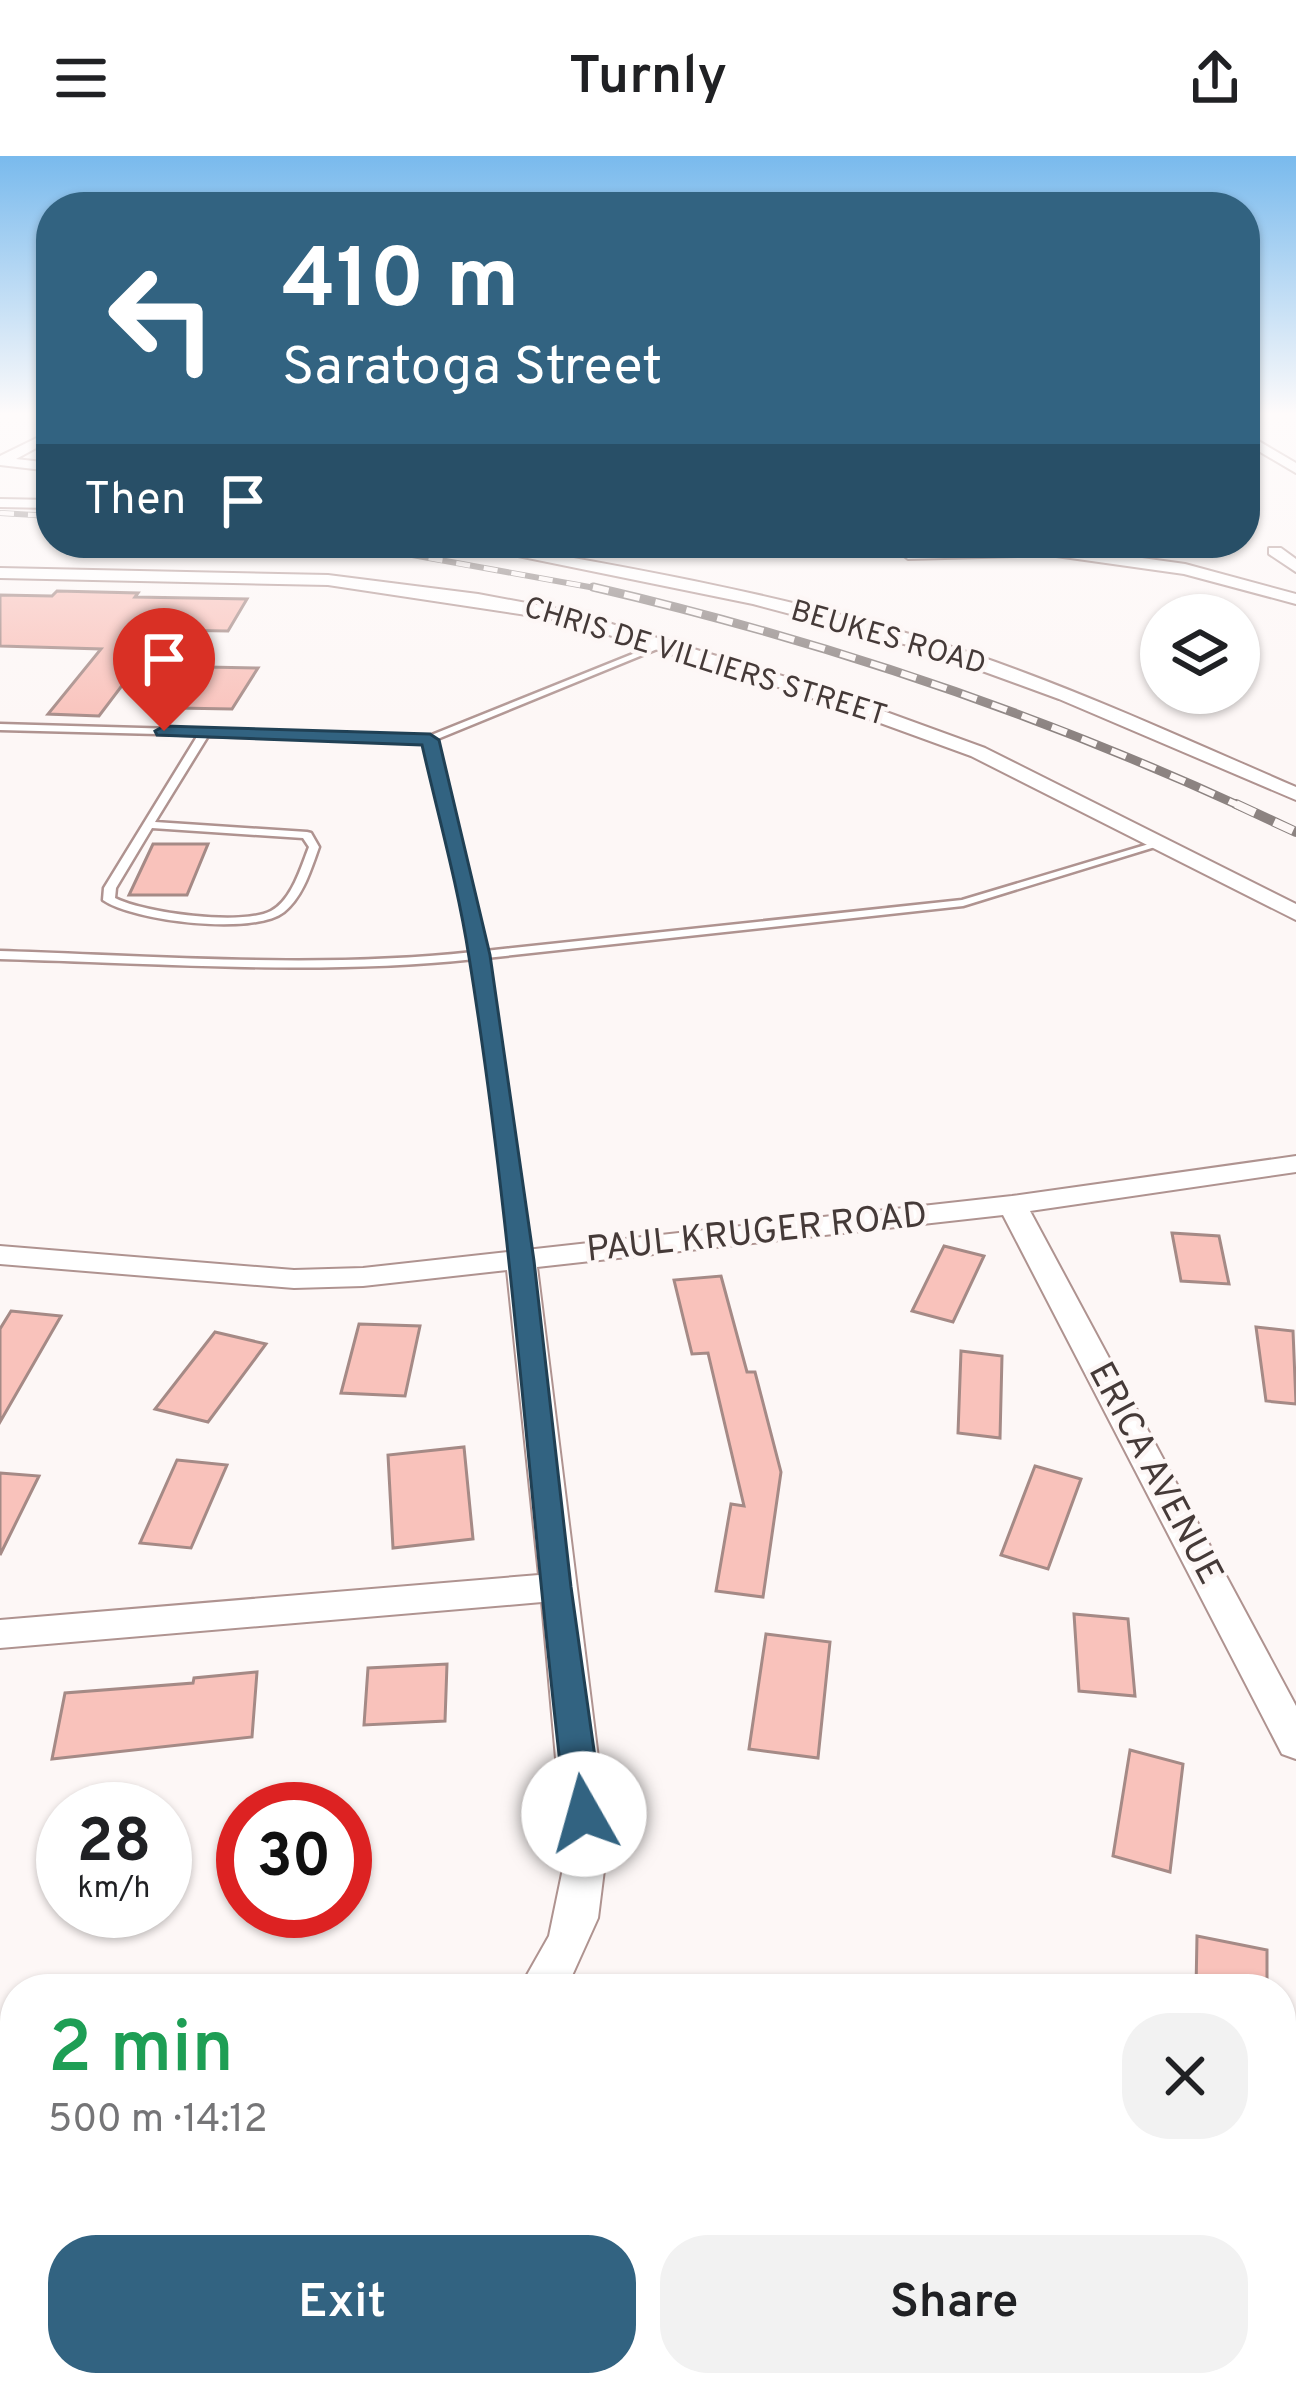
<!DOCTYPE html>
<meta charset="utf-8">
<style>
body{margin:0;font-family:Overpass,sans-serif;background:#f2f2f2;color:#202124;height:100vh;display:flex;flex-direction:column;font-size:45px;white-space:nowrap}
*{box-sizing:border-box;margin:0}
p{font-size:39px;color:#757577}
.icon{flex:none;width:66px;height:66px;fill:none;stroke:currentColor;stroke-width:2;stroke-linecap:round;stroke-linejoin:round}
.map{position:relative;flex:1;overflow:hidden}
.side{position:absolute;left:0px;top:1818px;width:1296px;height:423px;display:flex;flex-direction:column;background:#fff;border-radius:48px 48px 0 0;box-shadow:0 3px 9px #0004}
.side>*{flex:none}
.banner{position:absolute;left:36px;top:36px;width:1224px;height:366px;border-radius:48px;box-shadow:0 3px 9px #0004;background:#326381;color:#fff;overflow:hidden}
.controls{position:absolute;left:1140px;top:438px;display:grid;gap:24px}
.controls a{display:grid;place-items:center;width:120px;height:120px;border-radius:50%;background:#fff;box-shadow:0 3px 9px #0004;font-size:60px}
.speed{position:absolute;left:36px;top:1626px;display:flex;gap:24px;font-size:60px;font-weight:700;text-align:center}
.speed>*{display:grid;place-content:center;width:156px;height:156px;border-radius:50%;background:#fff;box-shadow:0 3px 9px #0004;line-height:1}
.speed small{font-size:30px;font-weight:400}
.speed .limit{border:18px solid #d22;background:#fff;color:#111}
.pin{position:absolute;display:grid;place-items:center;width:102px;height:102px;color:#fff;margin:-123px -51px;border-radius:50% 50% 50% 0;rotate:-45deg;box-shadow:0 0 12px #0007}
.pin .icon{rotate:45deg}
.me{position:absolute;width:132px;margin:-66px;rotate:353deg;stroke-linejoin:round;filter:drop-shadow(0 0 9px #0008)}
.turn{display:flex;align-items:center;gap:42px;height:252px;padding:0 48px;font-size:54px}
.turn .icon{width:156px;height:156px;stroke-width:2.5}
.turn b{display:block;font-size:84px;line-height:102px}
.then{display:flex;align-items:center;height:114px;padding:0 48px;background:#0003;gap:24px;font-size:45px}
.round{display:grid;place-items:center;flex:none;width:126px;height:126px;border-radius:48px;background:#f2f2f2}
.headline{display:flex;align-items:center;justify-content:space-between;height:204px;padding:0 48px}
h1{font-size:72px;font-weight:600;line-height:90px;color:#1e9e55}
.cta{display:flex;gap:24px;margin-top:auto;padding:24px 48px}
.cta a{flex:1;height:138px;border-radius:48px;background:#326381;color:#fff;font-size:48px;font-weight:600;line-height:138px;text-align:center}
.cta a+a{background:#f2f2f2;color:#202124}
header{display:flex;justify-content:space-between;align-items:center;height:156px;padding:0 48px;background:#fff;font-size:54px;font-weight:600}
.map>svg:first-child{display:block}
</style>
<header><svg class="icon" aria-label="menu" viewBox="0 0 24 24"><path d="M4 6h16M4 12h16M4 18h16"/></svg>Turnly<svg class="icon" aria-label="share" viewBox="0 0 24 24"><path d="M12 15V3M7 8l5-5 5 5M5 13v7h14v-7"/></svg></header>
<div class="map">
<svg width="1296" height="2240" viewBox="0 0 1296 2240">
<rect width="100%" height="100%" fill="#fdf7f6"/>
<path fill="#f9c2bb" stroke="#a58a86" stroke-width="3" d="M57 435 138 437 135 441 247 443 228 475 164 474 99 560 48 558 101 493 0 490V439L52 440Z
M206 511 258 512 232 553 177 552Z
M153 688H208L187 739H129Z
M1172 1077 1219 1080 1229 1128 1181 1125Z
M944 1090 984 1100 953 1166 912 1155Z
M721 1120 747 1216H755L781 1316 763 1441 716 1435 731 1348 744 1350 708 1197 692 1198 674 1124Z
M11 1155 61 1160 0 1266V1173Z
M359 1168 420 1170 405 1240 341 1237Z
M1256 1171 1293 1175 1296 1248 1266 1245Z
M215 1176 266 1188 208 1266 155 1253Z
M961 1195 1002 1200 1000 1282 958 1277Z
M464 1291 473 1383 393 1392 388 1299Z
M177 1304 227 1309 191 1392 140 1387Z
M1035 1310 1081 1323 1048 1413 1001 1399Z
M0 1317 39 1320 0 1399Z
M1074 1458 1128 1463 1135 1540 1079 1535Z
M766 1478 830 1486 818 1602 749 1593Z
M447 1508 445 1565 364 1569 368 1512Z
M257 1516 252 1581 52 1603 65 1537 193 1527 194 1522Z
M1130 1594 1183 1608 1170 1716 1113 1700Z
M1197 1780 1267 1794V1833H1196Z"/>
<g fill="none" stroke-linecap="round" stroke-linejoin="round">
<g stroke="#af9390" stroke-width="5">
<path id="service" d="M660 487 667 489 435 584 485 795 962 744 1159 685 1168 687 963 750 486 802 528 1105 521 1110 514 1105 475 803C318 820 157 807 0 803V795C157 800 317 813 473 796L426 586 208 580 155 666 307 676 311 677 319 691C311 713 303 741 284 756 254 780 133 765 103 744L104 732 198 579 0 574V568L429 580ZM152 672 303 682 309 691C301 711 292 744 271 755 242 770 144 757 115 742L116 732Z"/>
</g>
<g stroke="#af9390" stroke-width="4">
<path id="minor" d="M51 275V284L16 303 51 307V315L0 309V300Z
M1245 277 1296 307V317L1245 287Z
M0 343 51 344V352L0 351Z
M454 387H489C638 413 788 440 933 485 1058 524 1176 579 1296 631V644L1059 543 919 492 753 448Z
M888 387H905L912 393 1049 389 1185 408 1296 438V448L1184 418 1049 399 908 403Z
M1269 392H1281L1296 403V416L1269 398Z
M0 412 328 419 478 438 569 455 812 529 985 592 1296 748V764L971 600 798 537 560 464 328 429 0 422Z
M1296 1000V1016L1030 1055 1296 1550V1603L1282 1598 1003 1059 537 1111 608 1682 598 1762 566 1833H519L549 1780 565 1703 542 1446 0 1492V1464L539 1419 507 1114 363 1130 294 1132 0 1108V1090L294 1114 363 1112 1012 1040Z
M15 1867V1909L0 1911V1869Z
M209 2226H266L260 2240H203Z"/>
</g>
<use href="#service" fill="#fff" fill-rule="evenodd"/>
<use href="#minor" fill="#fff" fill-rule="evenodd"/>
<g stroke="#8c8381" stroke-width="6">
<path id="rail-far2" d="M0 357 51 360
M346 387 606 434"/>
</g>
<g stroke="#8c8381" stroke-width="9">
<path id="rail-far1" d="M593 431C817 483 1033 555 1242 651"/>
</g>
<g stroke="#8c8381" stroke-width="10">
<path id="rail" d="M1236 648 1296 676"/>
</g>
<use href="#rail-far2" stroke="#fdf7f6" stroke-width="4.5" stroke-dasharray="14" stroke-linecap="butt"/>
<use href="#rail-far1" stroke="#fdf7f6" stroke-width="6" stroke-dasharray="16" stroke-linecap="butt"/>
<use href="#rail" stroke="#fdf7f6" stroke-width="8" stroke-dasharray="21" stroke-linecap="butt"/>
</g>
<linearGradient id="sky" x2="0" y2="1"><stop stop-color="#79baed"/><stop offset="0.45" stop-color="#fefbfb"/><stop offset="1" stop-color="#fefbfb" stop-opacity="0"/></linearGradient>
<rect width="1296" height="573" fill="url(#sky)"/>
<path fill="#326381" stroke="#204054" stroke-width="3" d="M164 570 430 578 439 584 490 799 534 1105 571 1431 603 1658 597 1669 584 1674 571 1669 566 1658C531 1373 515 1085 469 801 458 730 438 659 422 589L157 579 155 575Z"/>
<g text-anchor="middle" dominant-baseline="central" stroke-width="9" stroke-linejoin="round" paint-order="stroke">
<g font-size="30" fill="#453a38" stroke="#fdf7f6">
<text transform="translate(888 483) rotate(16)">BEUKES ROAD</text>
<text transform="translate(705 507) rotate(17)">CHRIS DE VILLIERS STREET</text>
</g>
<g font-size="36" fill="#453a38" stroke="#fdf7f6">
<text transform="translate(757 1078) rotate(-6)">PAUL KRUGER ROAD</text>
<text transform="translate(1154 1318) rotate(62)">ERICA AVENUE</text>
</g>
</g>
</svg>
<div class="controls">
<a><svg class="icon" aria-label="layers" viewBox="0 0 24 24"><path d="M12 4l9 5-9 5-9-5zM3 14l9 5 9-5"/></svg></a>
</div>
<div class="speed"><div>28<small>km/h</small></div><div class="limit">30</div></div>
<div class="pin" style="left:164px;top:575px;background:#d93025"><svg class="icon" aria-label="arrive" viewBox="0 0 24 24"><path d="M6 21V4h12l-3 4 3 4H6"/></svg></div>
<svg class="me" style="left:584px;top:1658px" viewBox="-20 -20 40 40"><circle r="19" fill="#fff"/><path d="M0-13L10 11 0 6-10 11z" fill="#326381"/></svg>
<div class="banner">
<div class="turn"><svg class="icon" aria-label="left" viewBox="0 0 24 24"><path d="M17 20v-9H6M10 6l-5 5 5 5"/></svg><div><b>410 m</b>Saratoga Street</div></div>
<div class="then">Then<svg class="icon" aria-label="arrive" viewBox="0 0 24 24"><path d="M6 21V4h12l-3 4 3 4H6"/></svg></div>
</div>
<section class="side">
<div class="headline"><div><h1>2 min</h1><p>500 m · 14:12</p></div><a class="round"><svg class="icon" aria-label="close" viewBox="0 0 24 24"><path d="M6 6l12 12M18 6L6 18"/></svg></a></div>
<div class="cta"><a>Exit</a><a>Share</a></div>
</section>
</div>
